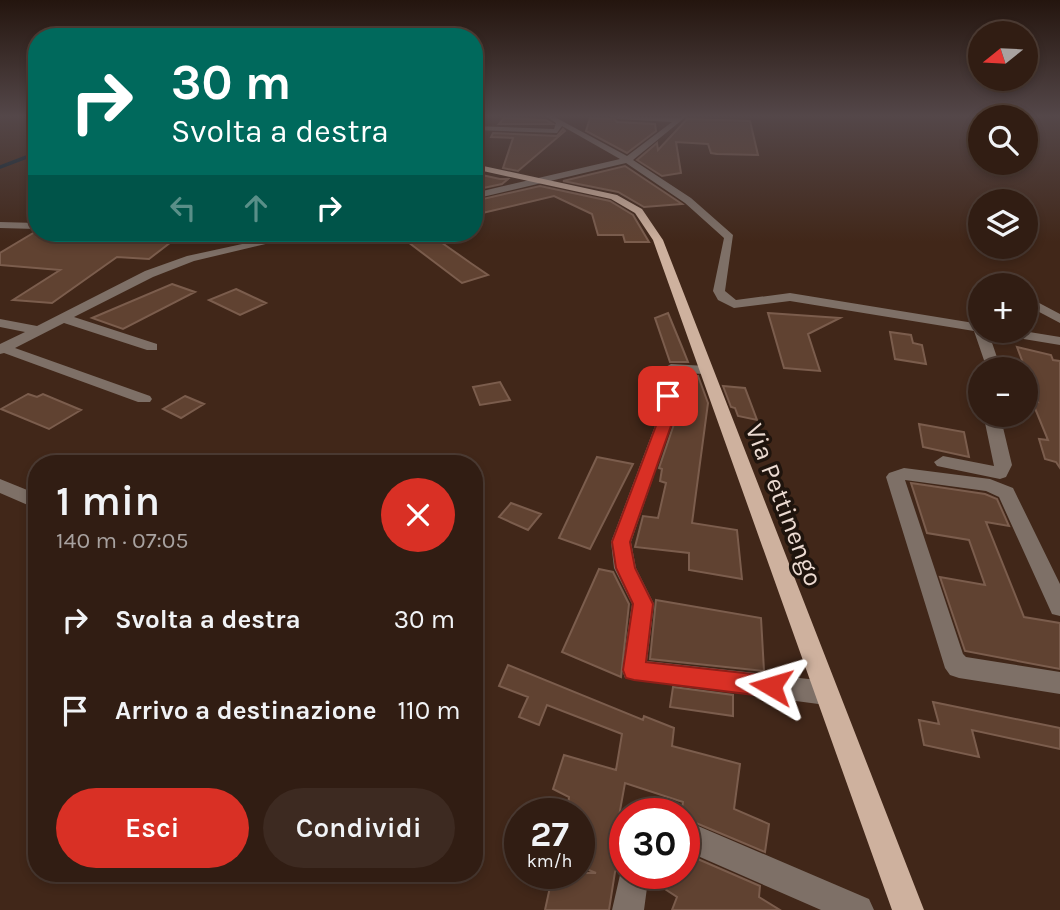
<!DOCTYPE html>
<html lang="it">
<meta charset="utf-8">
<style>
body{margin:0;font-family:Karla,sans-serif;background:#3d2a21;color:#f1f3f6;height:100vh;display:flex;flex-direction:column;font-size:26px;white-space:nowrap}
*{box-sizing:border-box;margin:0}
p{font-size:23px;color:#a8a2a0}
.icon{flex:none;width:38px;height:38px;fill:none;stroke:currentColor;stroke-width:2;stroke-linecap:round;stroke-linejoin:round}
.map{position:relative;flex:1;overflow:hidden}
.details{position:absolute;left:28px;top:455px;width:455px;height:427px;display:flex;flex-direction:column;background:#311d13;border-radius:28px;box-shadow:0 4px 10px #0003,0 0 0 2px #4c3b33}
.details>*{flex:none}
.hud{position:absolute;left:28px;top:28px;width:455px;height:214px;border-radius:28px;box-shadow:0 4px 10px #0003,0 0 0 2px #4c3b33;background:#00695c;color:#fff;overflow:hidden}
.needle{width:46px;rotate:252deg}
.tools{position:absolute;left:968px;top:21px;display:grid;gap:14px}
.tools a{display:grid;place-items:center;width:70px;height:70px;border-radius:50%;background:#311d13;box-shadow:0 4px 10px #0003,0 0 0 2px #4c3b33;font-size:35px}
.speed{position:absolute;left:504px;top:798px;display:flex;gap:14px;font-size:35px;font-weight:700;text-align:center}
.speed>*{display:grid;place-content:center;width:91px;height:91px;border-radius:50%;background:#311d13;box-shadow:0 4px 10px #0003,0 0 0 2px #4c3b33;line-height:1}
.speed small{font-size:18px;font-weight:400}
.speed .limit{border:10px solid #d22;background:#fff;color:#111}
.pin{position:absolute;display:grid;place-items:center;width:60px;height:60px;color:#fff;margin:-30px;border-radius:14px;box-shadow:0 4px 10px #0006}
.me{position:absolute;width:77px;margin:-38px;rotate:277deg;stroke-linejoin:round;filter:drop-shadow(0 0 5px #0008)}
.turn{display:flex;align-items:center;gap:24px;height:147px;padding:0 28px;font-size:32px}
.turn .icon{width:91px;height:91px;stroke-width:2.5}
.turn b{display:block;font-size:49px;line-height:60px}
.lanes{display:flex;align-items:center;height:66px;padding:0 28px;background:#0003;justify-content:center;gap:35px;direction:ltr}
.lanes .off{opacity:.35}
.round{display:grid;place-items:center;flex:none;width:74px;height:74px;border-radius:37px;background:#3d2a21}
.headline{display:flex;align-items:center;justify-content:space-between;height:119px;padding:0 28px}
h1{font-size:42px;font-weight:600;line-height:52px}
.action{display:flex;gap:14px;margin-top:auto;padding:14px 28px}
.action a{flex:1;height:80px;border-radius:42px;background:#d93025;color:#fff;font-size:28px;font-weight:600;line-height:80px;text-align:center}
.action a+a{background:#3d2a21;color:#f1f3f6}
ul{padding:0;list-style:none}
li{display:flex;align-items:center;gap:21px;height:91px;padding:0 28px}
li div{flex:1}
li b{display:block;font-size:26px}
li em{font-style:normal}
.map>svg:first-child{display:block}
</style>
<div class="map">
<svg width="1060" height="910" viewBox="0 0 1060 910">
<rect width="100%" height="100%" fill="#412719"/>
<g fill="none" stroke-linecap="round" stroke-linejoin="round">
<path stroke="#012133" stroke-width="3.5" d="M0 167 37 153"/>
</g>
<path fill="#604231" stroke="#7b5d4d" stroke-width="2" d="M612 116 617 122 655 124 656 131 627 153 586 131 590 118 611 119Z
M504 118 546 120 553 124H499Z
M687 119 750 121 758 155 717 154 711 153 708 144 676 142 681 173 662 176 637 160 657 143 658 150Z
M563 129 565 131 518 171 503 168 513 138 491 137 493 133 557 136Z
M625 166 682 204 644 207 618 192 563 181Z
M482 175 500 179H508L502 184 474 190V178Z
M540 186 610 201 633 215 649 242H625L623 235H598L592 214 554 196 474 215V201Z
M35 232 158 239 156 241 171 242 149 259 117 257 52 303 13 300 60 270 0 265V253Z
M428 233 472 264 488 275 462 283 404 239Z
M172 284 195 292 123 329 92 318Z
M236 289 266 303 240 315 209 300Z
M668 313 682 347 688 362H670L655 318Z
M768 313 840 318 808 334 820 371 784 368Z
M890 332 911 335 913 343 922 345 926 364 895 359Z
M1017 347 1051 355 1053 360 1060 361V468L1056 462 1045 459 1039 439 1048 440 1032 401 1038 402Z
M680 376H698L708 403 692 523 737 530 742 579 689 570V553L635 547 643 516 658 518 666 483 660 481 662 469 659 468 674 424Z
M500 382 510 400 480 405 473 387Z
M723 386 745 388 757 420 738 416 735 408 731 407Z
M28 394 37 397 43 394 81 410 49 429 1 409Z
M185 396 204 404 181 418 163 409Z
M919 424 964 432 969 457 923 447Z
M597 457 633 464 590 549 559 538Z
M911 483 985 494 997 499 1009 526 986 522 1024 617 1060 623V669L965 651 940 577 985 585 969 540 927 533Z
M511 503 541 514 528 530 499 517Z
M599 569 613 572 629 604 621 677 562 652Z
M656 600 761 618 764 671 650 659Z
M508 665 643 720 644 716 674 728 672 746 740 764 734 809 769 824 765 852 684 818V814H681L683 802 625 783 617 827V859L620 862 615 872 609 910H545L553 873H596L579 866V814H567L569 797 553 789 564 755 616 770 622 734 547 705 539 725 519 717 528 697 499 686Z
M673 687 733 695V716L670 707Z
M933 702 1060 728V749L972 730 979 757 924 745 919 720 939 724Z
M684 853 760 886 759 897 780 910H672L677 897 651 880 652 873H684Z"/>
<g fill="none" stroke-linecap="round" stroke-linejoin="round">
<path fill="#7e7067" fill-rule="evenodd" d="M544 115H551L627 156 672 122 617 119 615 116 677 118 688 115 633 160 691 198 733 235 725 291 736 300 790 293 980 324V331H988L1001 369H987L974 331 790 301 734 308 718 300 713 291 724 238 685 203 626 163 474 199V193L620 159 562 126 557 133 474 130V126L554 129 556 123Z
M0 222 37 223V229L0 228Z
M209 233H266L267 235 262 238 214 236Z
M293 233H312L194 261 153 277 74 317 157 344V350H147L64 323 15 348 150 396 152 399 150 402H138L4 353 0 354V344L25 332 0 327V319L37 326 145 271 187 256Z
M1026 296 1060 314V323L1026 305Z
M992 331H1023L1060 337V345L999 335Z
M671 364 706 366 713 370 706 374 678 373 672 423 631 542 636 568 654 604 647 661 826 681 835 685 838 693 835 701 826 705 625 678 622 670 632 604 614 568 611 542 656 423 664 368Z
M986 415H1004L1001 419 1012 465 1006 477 1000 479 937 466 934 462 943 456 994 466 984 418Z
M904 468 990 479 1013 488 1060 584V616L1052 614 999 497 986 491 905 480 963 654 966 657 1060 672V694L959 678 950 675 945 668 886 477 889 473Z
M0 479 37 494V509L0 493Z
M684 820 869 899 874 910H821L684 850Z
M623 862 625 873H649L644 910H612Z"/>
<path fill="#ceb19e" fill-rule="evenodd" d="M474 164 617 195 642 209 663 240 924 910H892L653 240 635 213 611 199 474 169Z"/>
</g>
<linearGradient id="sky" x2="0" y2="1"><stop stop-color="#24150e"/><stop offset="0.48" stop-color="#544749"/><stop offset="1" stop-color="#544749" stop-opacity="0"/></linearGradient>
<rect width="1060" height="242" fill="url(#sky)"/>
<path fill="#d93025" stroke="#8d1f18" stroke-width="2" d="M668 392 675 396 672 423 630 542 635 568 653 604 646 662 771 676 779 679 782 686 779 694 771 697 634 680 626 678 623 670 633 604 616 568 612 542 657 423 661 396Z"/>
<g text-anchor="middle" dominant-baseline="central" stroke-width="7" stroke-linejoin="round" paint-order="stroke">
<g font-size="26" fill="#ecdbd2" stroke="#1f140d">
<text transform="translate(784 505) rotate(69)">Via Pettinengo</text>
</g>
</g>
</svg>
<div class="tools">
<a><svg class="needle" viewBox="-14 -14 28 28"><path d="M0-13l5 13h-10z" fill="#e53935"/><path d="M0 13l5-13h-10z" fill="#a8a2a0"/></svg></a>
<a><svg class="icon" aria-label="search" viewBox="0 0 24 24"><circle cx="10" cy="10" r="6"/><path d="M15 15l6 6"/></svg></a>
<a><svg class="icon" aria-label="layers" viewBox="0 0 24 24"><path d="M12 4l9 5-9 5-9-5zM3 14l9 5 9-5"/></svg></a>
<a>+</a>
<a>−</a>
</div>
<div class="speed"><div>27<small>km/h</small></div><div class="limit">30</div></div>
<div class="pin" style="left:668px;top:396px;background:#d93025"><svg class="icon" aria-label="arrive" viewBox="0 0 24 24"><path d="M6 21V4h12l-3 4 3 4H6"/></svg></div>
<svg class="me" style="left:771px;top:686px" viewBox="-20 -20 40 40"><path d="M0-17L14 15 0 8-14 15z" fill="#d93025" stroke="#fff" stroke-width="4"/></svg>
<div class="hud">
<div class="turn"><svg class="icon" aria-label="right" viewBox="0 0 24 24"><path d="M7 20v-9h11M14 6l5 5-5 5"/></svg><div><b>30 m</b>Svolta a destra</div></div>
<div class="lanes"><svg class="icon off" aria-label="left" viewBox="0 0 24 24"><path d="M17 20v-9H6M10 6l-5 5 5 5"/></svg><svg class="icon off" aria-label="ahead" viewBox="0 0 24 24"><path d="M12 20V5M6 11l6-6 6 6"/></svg><svg class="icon" aria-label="right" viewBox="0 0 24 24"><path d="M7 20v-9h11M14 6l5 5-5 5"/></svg></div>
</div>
<section class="details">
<div class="headline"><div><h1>1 min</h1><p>140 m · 07:05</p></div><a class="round" style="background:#d93025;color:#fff"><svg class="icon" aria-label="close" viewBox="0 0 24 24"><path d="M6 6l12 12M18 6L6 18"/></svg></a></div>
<ul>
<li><svg class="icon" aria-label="right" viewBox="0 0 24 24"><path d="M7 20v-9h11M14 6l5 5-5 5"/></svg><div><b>Svolta a destra</b></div><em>30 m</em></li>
<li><svg class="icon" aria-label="arrive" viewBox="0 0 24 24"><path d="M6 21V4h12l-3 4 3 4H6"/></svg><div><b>Arrivo a destinazione</b></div><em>110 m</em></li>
</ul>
<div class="action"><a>Esci</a><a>Condividi</a></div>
</section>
</div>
